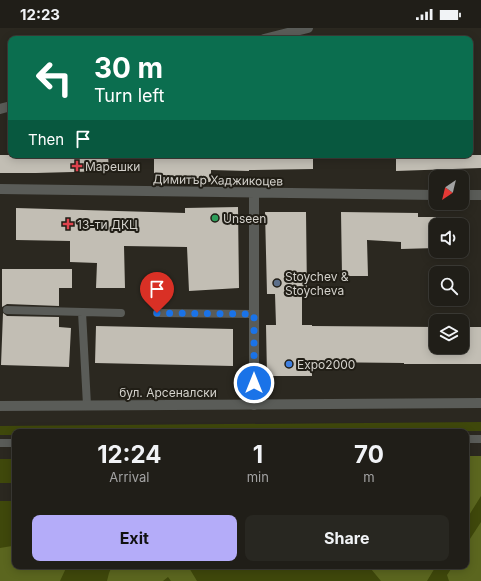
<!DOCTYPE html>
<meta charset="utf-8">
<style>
body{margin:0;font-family:Inter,sans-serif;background:#282721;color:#f1f3f6;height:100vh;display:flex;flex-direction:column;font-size:15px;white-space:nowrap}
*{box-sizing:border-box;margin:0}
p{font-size:13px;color:#a2a2a2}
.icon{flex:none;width:22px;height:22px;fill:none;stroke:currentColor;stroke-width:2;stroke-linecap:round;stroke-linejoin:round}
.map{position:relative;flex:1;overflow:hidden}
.details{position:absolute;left:12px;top:401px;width:457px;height:140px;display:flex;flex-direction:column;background:#201e18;border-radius:8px;box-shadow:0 2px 10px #0003,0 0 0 1px #3d3c37}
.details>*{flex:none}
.guide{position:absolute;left:8px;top:8px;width:465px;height:122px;border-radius:8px;box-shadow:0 2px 10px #0003,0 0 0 1px #3d3c37;background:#0b6e4f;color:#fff;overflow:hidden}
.needle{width:26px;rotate:215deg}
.tools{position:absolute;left:429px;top:142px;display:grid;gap:8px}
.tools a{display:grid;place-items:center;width:40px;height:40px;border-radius:8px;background:#201e18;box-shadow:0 2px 10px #0003,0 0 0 1px #3d3c37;font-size:20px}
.pin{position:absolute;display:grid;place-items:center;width:34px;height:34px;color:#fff;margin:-41px -17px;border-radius:50% 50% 50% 0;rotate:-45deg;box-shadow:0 0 4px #0007}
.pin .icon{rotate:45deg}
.me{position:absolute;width:44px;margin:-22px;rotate:0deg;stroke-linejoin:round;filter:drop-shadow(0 0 3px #0008)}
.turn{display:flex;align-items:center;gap:14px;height:84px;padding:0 20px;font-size:18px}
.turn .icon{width:52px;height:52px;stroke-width:2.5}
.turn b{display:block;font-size:28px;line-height:34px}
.then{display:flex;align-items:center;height:38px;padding:0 20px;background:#0003;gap:8px;font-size:15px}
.eta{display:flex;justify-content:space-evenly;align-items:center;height:68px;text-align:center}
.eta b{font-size:24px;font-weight:700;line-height:28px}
.cta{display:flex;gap:8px;margin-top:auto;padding:8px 20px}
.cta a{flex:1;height:46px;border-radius:8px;background:#b4acf9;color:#111;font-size:16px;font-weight:700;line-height:46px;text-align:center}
.cta a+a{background:#282721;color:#f1f3f6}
.status{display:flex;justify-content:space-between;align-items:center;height:28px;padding:0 20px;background:#201e18;direction:ltr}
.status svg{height:11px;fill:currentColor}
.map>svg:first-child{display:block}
</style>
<div class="status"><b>12:23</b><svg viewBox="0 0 49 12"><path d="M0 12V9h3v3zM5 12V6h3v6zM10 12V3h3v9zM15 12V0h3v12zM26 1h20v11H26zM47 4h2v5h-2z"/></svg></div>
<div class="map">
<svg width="481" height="553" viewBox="0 0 481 553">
<rect width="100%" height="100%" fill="#2b2820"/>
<path fill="#3f480b" d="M481 394V403L351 404H15V407H0V398Z
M466 428H481V553H0V473H15V538H466Z
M0 431H15V455H0Z"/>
<path fill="#5b661f" d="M466 428H481V468L466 492Z
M481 494V553H449L447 547 453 538H466V517Z
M12 518H15V538H67L60 553H0V520Z
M112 538H188L197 553H171L168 549 163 553H107L109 545Z
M367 538H436L427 553H381L371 541Z"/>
<path fill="#c2beb4" d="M0 127H108L109 143 36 145H0Z
M154 127H313V141L249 142V143L211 142V154H192L191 149 154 147Z
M396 127H481V140L396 143Z
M238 179 239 260 189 263 187 219 124 218 125 260H96L97 235 70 234V213L16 212V180L185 185V180Z
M265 184H306L307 266H302V297H312V298L436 299V319H462V299H481V336H404V335L312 334V348H267L266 297H276L275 266H267Z
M341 184 418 185V189H436V220L401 221V214L367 212 368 248H342Z
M2 241H72V260H59V278L7 276 2 279Z
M3 285 7 288 59 289V299L71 300 69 339 1 337Z
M96 298 233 301V338L95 335Z"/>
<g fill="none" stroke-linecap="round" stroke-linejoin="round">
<path stroke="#5a5c58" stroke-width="8" d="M7 282 121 285
M82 284 87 377
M157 285 254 286
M466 411H481
M0 415H15"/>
<path stroke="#5a5c58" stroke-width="10" d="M264 11 308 0
M0 81 11 78
M0 161 436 167
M462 167H481
M254 377V165"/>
<path stroke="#5a5c58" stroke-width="10" d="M0 378 481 375"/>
</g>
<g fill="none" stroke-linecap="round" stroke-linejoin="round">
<path stroke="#1a73e8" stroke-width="7" stroke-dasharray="0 12.6" d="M157 285 254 286V355"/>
</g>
<g fill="#e0444e" stroke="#211e16" stroke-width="1.5">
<path d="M75 132h4v4h4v4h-4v4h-4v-4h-4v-4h4z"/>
<path d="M66 190h4v4h4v4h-4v4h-4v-4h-4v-4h4z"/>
</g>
<circle fill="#2e9e5b" stroke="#211e16" stroke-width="1.5" cx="215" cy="190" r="4"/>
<circle fill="#5c6f8a" stroke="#211e16" stroke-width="1.5" cx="277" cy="255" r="4"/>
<circle fill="#3f7fe0" stroke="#211e16" stroke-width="1.5" cx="289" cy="336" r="4"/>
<g text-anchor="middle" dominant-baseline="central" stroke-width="4" stroke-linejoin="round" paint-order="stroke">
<g font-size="12" fill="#d4d2cc" stroke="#211e16" text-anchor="start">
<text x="85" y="138">Марешки</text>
<text x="223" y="190">Unseen</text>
<text x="77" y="196">13-ти ДКЦ</text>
<text x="285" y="248">Stoychev &amp;<tspan x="285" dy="14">Stoycheva</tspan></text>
<text x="297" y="336">Expo2000</text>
</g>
<g font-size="12" fill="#d4d2cc" stroke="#211e16">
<text transform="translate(218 152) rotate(1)">Димитър Хаджикоцев</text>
<text x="168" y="364">бул. Арсеналски</text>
</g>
</g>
</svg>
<div class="tools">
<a><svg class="needle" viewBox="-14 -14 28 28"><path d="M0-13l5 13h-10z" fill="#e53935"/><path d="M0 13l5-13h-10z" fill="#a2a2a2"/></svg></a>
<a><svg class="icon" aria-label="sound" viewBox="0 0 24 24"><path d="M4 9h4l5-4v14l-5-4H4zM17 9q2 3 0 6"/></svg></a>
<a><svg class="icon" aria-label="search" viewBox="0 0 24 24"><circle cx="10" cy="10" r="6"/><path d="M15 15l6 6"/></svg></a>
<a><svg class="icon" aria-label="layers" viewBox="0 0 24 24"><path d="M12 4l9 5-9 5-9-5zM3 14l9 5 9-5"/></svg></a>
</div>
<div class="pin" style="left:157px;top:285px;background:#d93025"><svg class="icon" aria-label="arrive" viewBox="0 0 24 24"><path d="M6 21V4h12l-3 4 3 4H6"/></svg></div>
<svg class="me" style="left:254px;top:355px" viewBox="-20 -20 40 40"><circle r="17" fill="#1a73e8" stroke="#fff" stroke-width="3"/><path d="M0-11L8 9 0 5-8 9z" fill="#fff"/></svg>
<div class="guide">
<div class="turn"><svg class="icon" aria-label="left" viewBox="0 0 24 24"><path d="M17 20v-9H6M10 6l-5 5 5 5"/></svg><div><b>30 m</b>Turn left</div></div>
<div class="then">Then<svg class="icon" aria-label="arrive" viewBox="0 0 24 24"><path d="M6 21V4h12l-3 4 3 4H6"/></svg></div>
</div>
<section class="details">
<div class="eta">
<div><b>12:24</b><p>Arrival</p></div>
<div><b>1</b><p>min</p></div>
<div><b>70</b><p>m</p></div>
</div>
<div class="cta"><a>Exit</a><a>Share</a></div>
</section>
</div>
